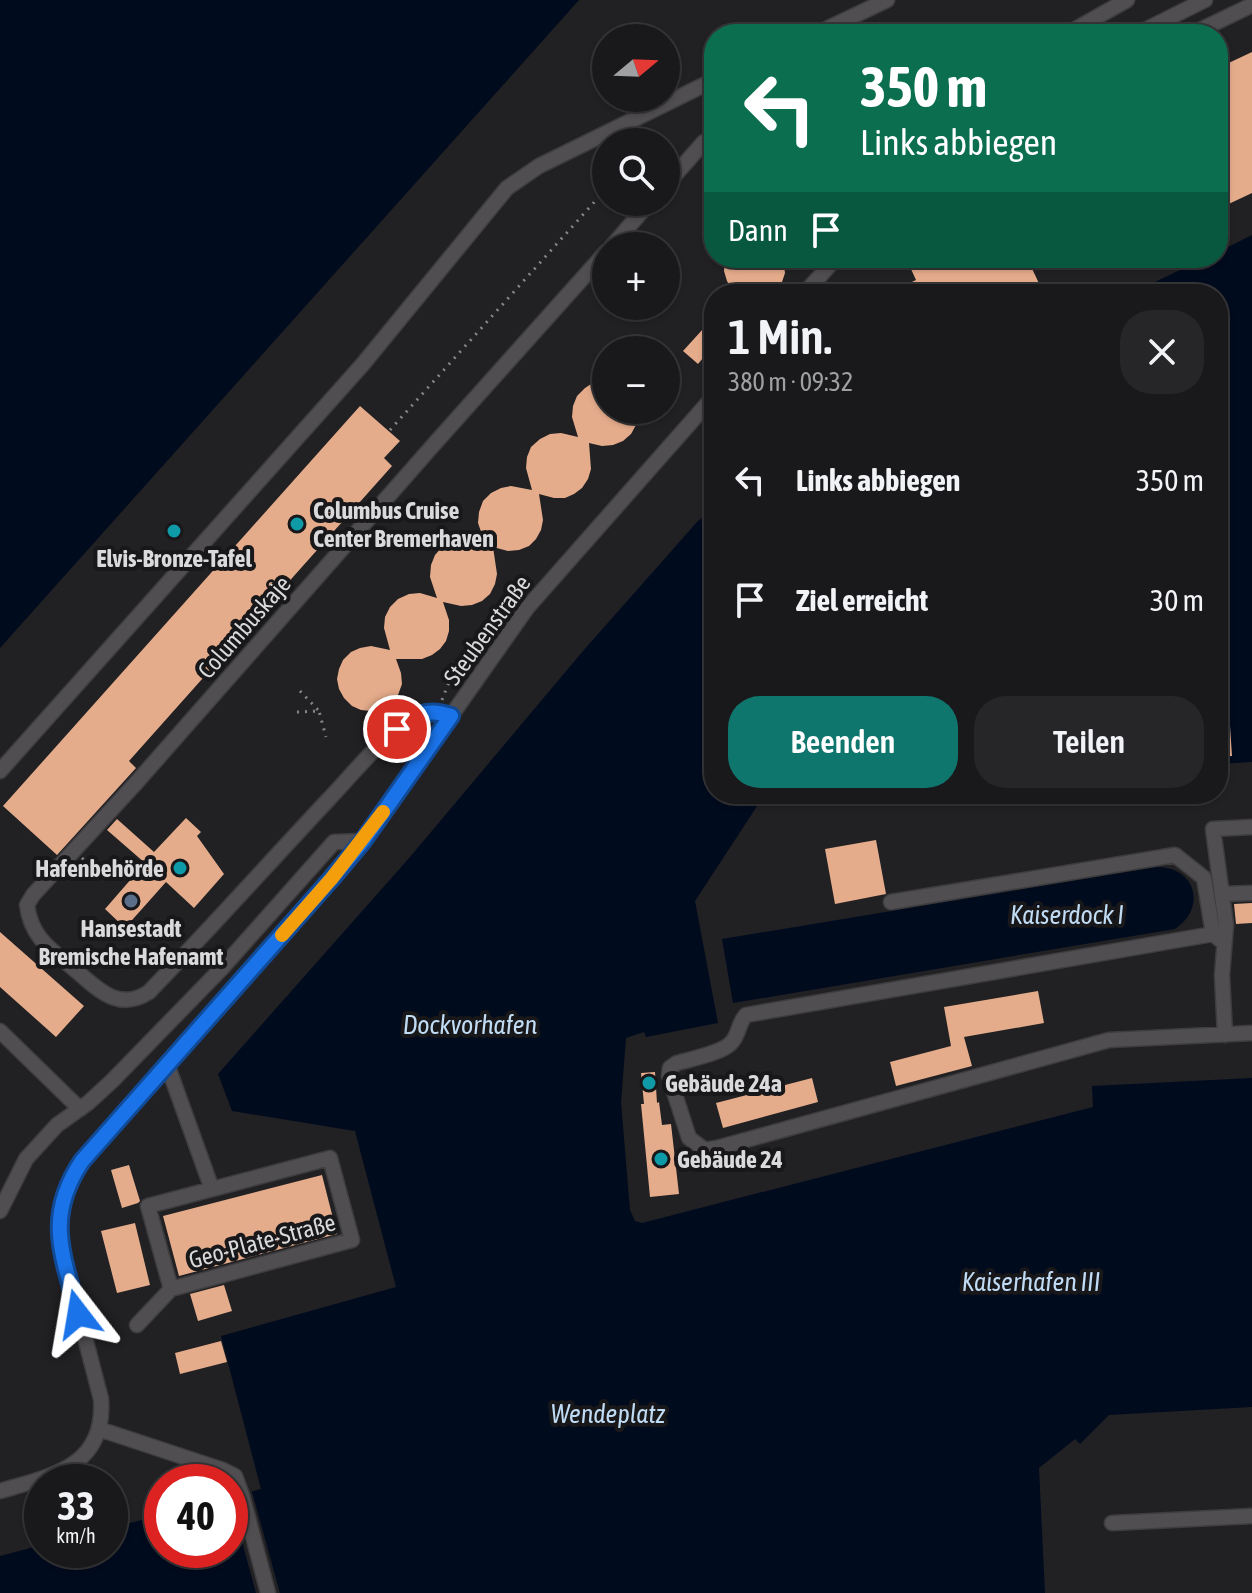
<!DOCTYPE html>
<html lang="de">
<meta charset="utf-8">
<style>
body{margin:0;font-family:"Asap Condensed",sans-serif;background:#262527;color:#f1f3f6;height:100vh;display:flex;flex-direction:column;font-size:30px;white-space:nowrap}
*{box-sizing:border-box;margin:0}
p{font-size:26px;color:#9fa0a2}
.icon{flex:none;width:44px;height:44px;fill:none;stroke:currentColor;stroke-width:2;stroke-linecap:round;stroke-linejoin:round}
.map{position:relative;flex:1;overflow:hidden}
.drawer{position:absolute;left:704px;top:284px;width:524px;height:520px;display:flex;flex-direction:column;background:#19181a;border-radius:32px;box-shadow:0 2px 6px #0004,0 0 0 2px #373739}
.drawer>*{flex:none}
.top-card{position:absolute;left:704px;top:24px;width:524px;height:244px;border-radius:32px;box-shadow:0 2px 6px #0004,0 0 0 2px #373739;background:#0b6e4f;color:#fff;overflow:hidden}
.needle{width:52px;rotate:71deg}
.buttons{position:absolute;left:592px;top:24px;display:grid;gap:16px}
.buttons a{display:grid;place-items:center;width:88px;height:88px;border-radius:50%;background:#19181a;box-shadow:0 2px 6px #0004,0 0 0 2px #373739;font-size:40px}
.speed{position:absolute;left:24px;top:1464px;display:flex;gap:16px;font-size:40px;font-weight:700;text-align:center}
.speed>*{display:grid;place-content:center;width:104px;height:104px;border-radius:50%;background:#19181a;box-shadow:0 2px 6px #0004,0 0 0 2px #373739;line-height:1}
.speed small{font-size:20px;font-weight:400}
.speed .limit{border:12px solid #d22;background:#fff;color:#111}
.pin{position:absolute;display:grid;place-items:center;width:68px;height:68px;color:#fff;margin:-34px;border:4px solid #fff;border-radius:50%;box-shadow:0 2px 8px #0007}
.me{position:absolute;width:88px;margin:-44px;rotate:346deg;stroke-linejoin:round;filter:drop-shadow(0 0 6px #0008)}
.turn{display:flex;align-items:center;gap:28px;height:168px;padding:0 24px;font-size:36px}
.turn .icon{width:104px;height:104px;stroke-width:2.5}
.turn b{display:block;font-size:56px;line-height:68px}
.then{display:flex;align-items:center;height:76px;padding:0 24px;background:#0003;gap:16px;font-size:30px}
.round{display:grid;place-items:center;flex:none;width:84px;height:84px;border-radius:32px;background:#262527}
.head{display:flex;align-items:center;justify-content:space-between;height:136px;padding:0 24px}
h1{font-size:48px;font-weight:600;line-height:60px}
.cta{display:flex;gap:16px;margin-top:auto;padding:16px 24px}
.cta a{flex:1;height:92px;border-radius:32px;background:#0f766e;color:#fff;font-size:32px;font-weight:600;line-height:92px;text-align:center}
.cta a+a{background:#262527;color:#f1f3f6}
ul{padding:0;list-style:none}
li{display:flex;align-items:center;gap:24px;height:120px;padding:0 24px}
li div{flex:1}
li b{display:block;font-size:30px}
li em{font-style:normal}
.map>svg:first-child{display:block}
</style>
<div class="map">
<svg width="1252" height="1593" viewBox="0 0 1252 1593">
<rect width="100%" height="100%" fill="#212023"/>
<path fill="#000b1e" d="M0 0H579L0 648Z
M1252 235V762L1218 764V294H1130L1205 258H1218V252Z
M714 508V794H796L763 797 695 901 718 1023 646 1037 644 1032 626 1038 621 1102 630 1210 635 1221 642 1223 1093 1107 1092 1086 1252 1078V1407L1109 1415 1080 1444 1075 1439 1039 1468 1045 1593H0V1556L42 1545V1550H110V1528L162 1515V1550H230V1498L261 1489 221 1336 396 1287 355 1131 232 1111 218 1074 410 857 583 651 697 522Z
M1157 867C1196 867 1207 908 1175 929L733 1003 722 939Z"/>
<path fill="#212023" d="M252 1492 280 1593H256L230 1498Z"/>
<path fill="#e5ac8b" d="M1252 52V193L1218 209V68Z
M725 258H783L785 273 782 282 772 294H738L732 290 727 281 724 271Z
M906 258H1027L1044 294H887L916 280Z
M714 325V345L698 364 683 351 703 329 707 333Z
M606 380V410H639L636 425 631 434 623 441 613 445 602 446 589 443 591 469 588 479 582 488 574 494 565 498H554L539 494 543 520 541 530 536 539 529 546 519 550 508 551 493 547 497 574 495 584 490 594 482 601 472 605 461 606 443 602 449 620V631L446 641 440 649 432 655 422 659H396L401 673 402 684 398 695 391 703 382 709 371 711 361 710 352 706 344 698 339 689 337 679 339 669 343 660 351 652 360 648 371 646 390 650 384 628 385 617 390 607 398 599 409 594 420 593 437 598 430 577 431 565 435 555 443 546 453 541 463 539 485 543 478 523 479 512 483 501 491 493 501 488 511 486 532 490 526 468 527 457 531 447 540 439 550 434 561 433 578 437 572 417 573 406 577 396 585 388 594 382Z
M360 406 400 441 384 458 392 466 129 761 136 768 57 855 3 806Z
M1227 680 1232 756 1218 757V681Z
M186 818 201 832 197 836 224 874 194 908 166 882 125 928 105 909 145 863 107 830 117 819 154 852Z
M876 840 886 894 835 904 825 849Z
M1252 903V923L1236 924 1234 904Z
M0 932 84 1006 56 1037 0 987Z
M1038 991 1044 1023 964 1037 972 1066 896 1086 890 1062 951 1046 944 1007Z
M655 1072 657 1103 659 1102 662 1125 671 1124 679 1194 650 1197 641 1104H644L641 1073Z
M812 1078 818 1102 723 1128 716 1103Z
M129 1165 140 1201 138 1203 122 1208 111 1170Z
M322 1175 337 1234 179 1276 163 1216Z
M135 1223 150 1285 117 1293 101 1231Z
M224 1285 232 1311 198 1321 190 1294Z
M221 1341 227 1362 180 1374 175 1353Z"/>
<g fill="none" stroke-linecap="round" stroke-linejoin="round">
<g stroke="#3d3c3e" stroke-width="17">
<path id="minor" d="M816 34 887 0
M1067 34 1127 0
M1137 34 1205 0
M1192 34 1252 5
M666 185 704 142
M612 246 650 202
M804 294 836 258
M451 716C439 712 429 710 416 716 388 730 351 776 328 800 268 864 210 929 149 992 117 1013 96 987 73 968 50 949 31 937 27 905L33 895 136 783 436 442 606 252
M0 771 363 364 507 188 539 166 714 80
M1222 894 1252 893
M891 902 1175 855 1204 878 1213 934
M1224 943 1213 934 746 1015C737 1025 740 1034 731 1043 722 1053 691 1059 677 1063L670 1068 669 1076 689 1138 705 1150 717 1148 1109 1040 1252 1033
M0 1031 80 1109
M1225 1035 1222 975 1226 925 1213 829 1252 827
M167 1064 212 1189
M0 1211 26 1159 57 1125 88 1103 112 1081 222 968 334 842 363 841
M137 1325 171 1289 352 1240 330 1158 148 1206 171 1289
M99 1429 223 1470 235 1476 242 1495 268 1593
M0 1491C51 1476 106 1467 101 1399L59 1238C57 1209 66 1185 82 1161L332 878 363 841 527 608 714 396
M1112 1523 1252 1516"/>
</g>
<path stroke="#868588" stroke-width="3" stroke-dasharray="2 6" stroke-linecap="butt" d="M390 430 606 189
M300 691 319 711
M442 700 449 682 484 643
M297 712 319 711 326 737
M82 858 91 866"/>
<use href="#minor" stroke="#504e51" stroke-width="14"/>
</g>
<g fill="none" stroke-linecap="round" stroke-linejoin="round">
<g stroke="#114b97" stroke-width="20">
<path id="route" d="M78 1314C63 1254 44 1218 82 1161L332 878 363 841 451 716C427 708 417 714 397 729"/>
</g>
<use href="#route" stroke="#1a73e8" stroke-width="14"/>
<path stroke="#f59e0b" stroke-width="14" d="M282 935 332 878 383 812"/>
</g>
<g fill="#0f9aa8" stroke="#181719" stroke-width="3">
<circle cx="297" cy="524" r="8"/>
<circle cx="174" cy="531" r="8"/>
<circle cx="180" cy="868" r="8"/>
<circle cx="649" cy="1083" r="8"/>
<circle cx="661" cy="1159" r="8"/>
</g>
<circle fill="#5c6f8a" stroke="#181719" stroke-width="3" cx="131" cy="901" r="8"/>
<g text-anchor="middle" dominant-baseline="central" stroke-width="8" stroke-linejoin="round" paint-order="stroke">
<g font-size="24" font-weight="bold" fill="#dad9db" stroke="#181719" text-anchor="start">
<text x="313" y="510">Columbus Cruise<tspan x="313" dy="28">Center Bremerhaven</tspan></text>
<text x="174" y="558" text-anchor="middle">Elvis-Bronze-Tafel</text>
<text x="164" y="868" text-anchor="end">Hafenbehörde</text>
<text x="131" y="928" text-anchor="middle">Hansestadt<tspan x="131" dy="28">Bremische Hafenamt</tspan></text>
<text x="665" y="1083">Gebäude 24a</text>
<text x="677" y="1159">Gebäude 24</text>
</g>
<g font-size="24" fill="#dad9db" stroke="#181719">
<text transform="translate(244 627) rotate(-49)">Columbuskaje</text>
<text transform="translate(487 630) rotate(-54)">Steubenstraße</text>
<text transform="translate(262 1241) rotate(-15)">Geo-Plate-Straße</text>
</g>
<g font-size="26" font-style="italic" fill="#c0dbf4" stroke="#181719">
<text x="1067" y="915">Kaiserdock I</text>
<text x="470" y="1025">Dockvorhafen</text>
<text x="1031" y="1282">Kaiserhafen III</text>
<text x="608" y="1414">Wendeplatz</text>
</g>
</g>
</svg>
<div class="buttons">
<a><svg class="needle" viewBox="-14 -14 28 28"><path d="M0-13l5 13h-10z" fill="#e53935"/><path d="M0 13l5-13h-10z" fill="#9fa0a2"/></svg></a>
<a><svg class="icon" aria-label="search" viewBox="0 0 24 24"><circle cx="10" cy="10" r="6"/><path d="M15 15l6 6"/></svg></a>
<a>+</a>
<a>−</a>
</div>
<div class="speed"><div>33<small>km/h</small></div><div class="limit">40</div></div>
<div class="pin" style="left:397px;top:729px;background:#d93025"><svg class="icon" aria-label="arrive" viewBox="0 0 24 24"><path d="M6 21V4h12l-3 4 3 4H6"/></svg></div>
<svg class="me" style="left:78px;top:1314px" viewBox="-20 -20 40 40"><path d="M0-17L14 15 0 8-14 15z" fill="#1a73e8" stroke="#fff" stroke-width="4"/></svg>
<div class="top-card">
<div class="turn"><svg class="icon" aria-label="left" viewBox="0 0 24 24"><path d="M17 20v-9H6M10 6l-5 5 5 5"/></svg><div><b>350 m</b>Links abbiegen</div></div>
<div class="then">Dann<svg class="icon" aria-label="arrive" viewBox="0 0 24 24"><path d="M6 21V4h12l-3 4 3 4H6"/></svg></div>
</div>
<section class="drawer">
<div class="head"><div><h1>1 Min.</h1><p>380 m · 09:32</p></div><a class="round"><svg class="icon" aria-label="close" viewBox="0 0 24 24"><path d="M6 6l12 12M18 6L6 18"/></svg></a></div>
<ul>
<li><svg class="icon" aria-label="left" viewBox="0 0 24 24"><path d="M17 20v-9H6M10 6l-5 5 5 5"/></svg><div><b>Links abbiegen</b></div><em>350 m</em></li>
<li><svg class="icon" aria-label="arrive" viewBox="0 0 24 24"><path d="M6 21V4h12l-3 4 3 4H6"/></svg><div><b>Ziel erreicht</b></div><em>30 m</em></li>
</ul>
<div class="cta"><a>Beenden</a><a>Teilen</a></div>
</section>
</div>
